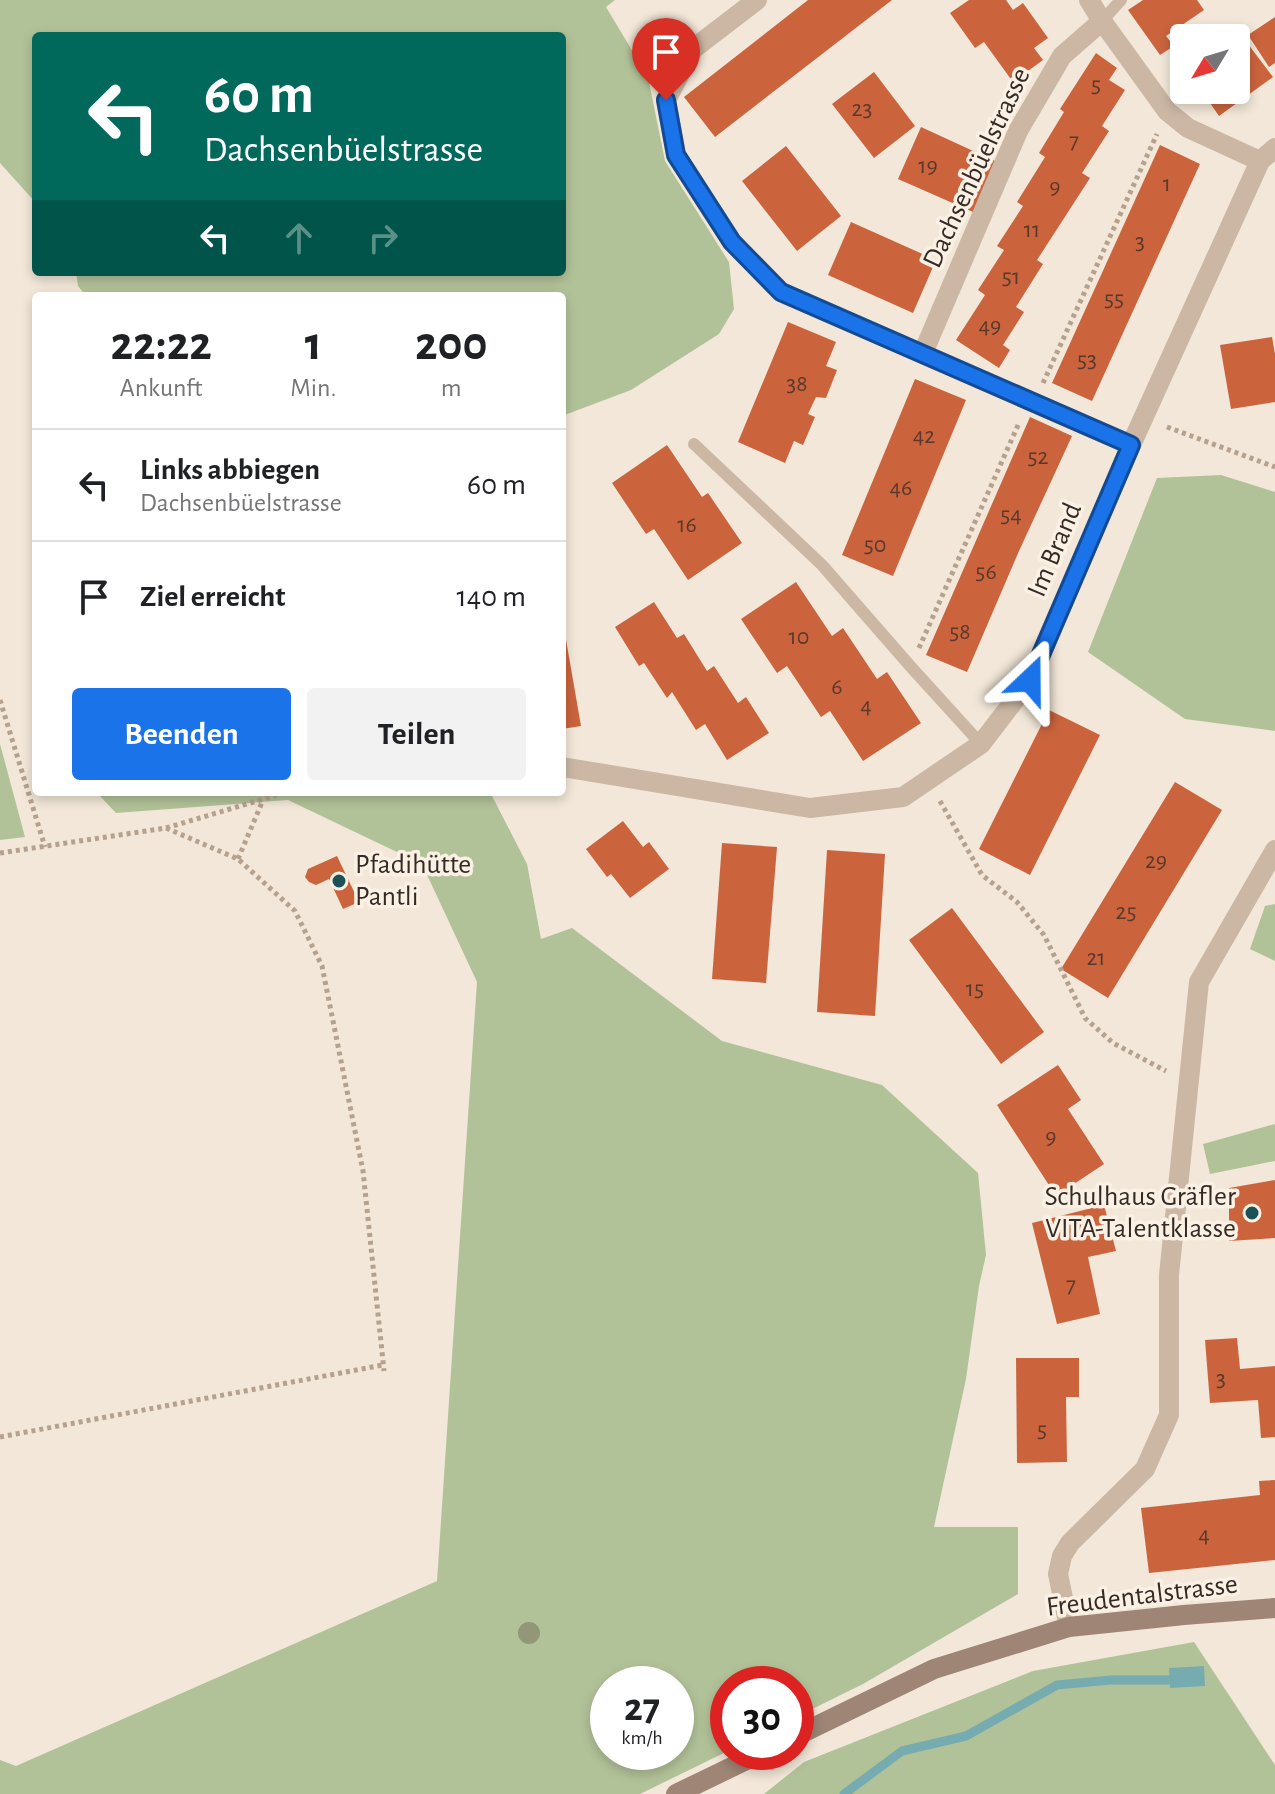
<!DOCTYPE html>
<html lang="de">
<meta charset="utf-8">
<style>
body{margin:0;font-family:"Alegreya Sans",sans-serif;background:#f2f2f2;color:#202124;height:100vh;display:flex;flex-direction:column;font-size:30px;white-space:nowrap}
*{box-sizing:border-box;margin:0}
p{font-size:26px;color:#757577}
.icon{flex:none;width:44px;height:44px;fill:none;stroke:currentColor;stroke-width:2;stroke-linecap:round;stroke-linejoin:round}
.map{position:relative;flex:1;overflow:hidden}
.drawer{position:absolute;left:32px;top:292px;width:534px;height:504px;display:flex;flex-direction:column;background:#fff;border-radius:8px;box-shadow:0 4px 12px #0003}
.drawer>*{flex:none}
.hud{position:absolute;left:32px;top:32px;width:534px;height:244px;border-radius:8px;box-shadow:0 4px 12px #0003;background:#00695c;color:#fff;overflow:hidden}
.needle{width:52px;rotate:232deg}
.tools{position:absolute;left:1170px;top:24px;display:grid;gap:16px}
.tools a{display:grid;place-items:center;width:80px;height:80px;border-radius:8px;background:#fff;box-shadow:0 4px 12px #0003;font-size:40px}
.speed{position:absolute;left:590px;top:1666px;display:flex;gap:16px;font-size:40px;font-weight:700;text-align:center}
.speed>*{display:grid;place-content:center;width:104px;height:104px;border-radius:50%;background:#fff;box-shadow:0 4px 12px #0003;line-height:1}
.speed small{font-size:20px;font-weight:400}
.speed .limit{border:12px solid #d22;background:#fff;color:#111}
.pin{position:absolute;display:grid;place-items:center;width:68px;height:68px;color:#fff;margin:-82px -34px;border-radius:50% 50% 50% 0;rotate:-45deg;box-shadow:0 0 8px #0007}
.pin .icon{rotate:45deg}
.me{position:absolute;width:88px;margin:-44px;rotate:23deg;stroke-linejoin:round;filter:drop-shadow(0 0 6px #0008)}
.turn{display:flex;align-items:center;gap:28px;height:168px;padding:0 40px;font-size:36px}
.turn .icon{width:104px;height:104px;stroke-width:2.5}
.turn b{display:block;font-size:56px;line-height:68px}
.lanes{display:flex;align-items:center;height:76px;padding:0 40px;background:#0003;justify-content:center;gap:40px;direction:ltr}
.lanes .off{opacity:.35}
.eta{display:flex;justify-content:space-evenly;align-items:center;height:136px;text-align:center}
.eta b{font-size:48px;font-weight:700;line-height:56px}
.action{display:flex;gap:16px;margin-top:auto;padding:16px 40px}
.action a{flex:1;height:92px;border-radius:8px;background:#1a73e8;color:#fff;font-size:32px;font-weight:700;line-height:92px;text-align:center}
.action a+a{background:#f2f2f2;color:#202124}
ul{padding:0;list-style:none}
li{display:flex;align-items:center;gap:24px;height:112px;padding:0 40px;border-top:2px solid #e0e0e0}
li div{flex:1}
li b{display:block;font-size:30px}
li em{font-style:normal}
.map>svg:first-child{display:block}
</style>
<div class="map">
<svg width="1275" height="1794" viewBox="0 0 1275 1794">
<rect width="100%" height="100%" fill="#f2e7d8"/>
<path fill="#b2c298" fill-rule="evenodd" d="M0 0H615L606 7 648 77 665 161 729 262 734 309 719 334 631 390 562 416V296H86L78 286 76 272H562V36H36V203L0 163Z
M1221 475 1275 492V731L1185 719 1088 652 1157 478Z
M0 744 25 837 0 840Z
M96 792H490L527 864 541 939 572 928 722 1041 882 1085 978 1173 986 1255 979 1286 966 1379 934 1527H1018V1594L863 1684 796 1717V1684H728V1751L640 1794H0V1760L16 1766 437 1581 477 982 422 864 288 800 116 813ZM676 1684V1752H608V1684Z
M1275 904V961L1250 949 1265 906Z
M1275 1124V1161L1210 1174 1203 1144Z
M1194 1642 1275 1765V1794H764L804 1762 1033 1671Z"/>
<path fill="#76acb0" d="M1204 1666 1205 1686 1170 1688 1169 1668Z"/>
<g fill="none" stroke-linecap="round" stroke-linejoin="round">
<path stroke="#76acb0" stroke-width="9" d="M844 1794 902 1751 966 1736 1057 1685 1111 1680H1179"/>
</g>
<path fill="#cb643d" d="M808 0H892L715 137 684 97Z
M969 0H1006L1013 10 1023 3 1048 38 1034 48 1043 60 1013 82 984 42 975 48 950 13Z
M1143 0H1197L1204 10 1166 36 1174 46 1160 55 1128 10Z
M1275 17V63L1269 67 1248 35Z
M1248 44 1273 77 1219 116 1201 90H1236V52Z
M1096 53 1117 68 1109 80 1125 90 1102 126 1109 131 1082 173 1090 178 1037 260 1043 264 1016 307 1024 312 1003 345 1010 350 999 368 956 340 985 295 978 290 1004 250 997 246 1023 206 1017 202 1045 157 1039 153 1064 112 1060 109Z
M874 72 915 126 874 158 832 104Z
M921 127 995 161 973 212 898 179Z
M1160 145 1200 164 1092 401 1052 383Z
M786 146 841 216 797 251 742 181Z
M851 222 936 260 913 313 828 275Z
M788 322 836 342 826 366 837 370 826 398 816 397 808 414 815 417 803 445 794 441 785 463 738 442Z
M1272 337 1275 354V402L1231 409 1220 345Z
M915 379 966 400 893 576 842 555Z
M1030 417 1072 436 1019 551 967 672 926 655Z
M667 445 702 497 708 493 742 543 688 580 654 529 646 534 612 483Z
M796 582 832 636 843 628 877 679 887 672 921 723 863 761 830 711 821 717 787 666 777 673 741 619Z
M654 602 677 638 684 634 707 671 714 666 738 703 746 697 769 733 727 760 705 724 696 730 672 692 667 698 644 663 639 666 615 627Z
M562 628H564L581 726 562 729Z
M1049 710 1100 735 1030 875 979 849Z
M1175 782 1222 810 1108 998 1061 969Z
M623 821 643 847 649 842 669 869 630 898 611 874 607 877 586 849Z
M722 843 777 847 766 983 712 979Z
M827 850 885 854 875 1016 817 1012Z
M337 856 359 902 343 909 329 879 316 885 309 882 305 877 308 869Z
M952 908 1044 1032 1001 1064 909 940Z
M1058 1065 1081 1100 1068 1109 1104 1164 1056 1196 997 1105Z
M1275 1180V1238L1229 1241V1188Z
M1104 1205 1116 1251 1088 1257 1100 1314 1057 1324 1032 1223Z
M1237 1338 1240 1369 1275 1366V1437L1261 1438 1258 1400 1210 1403 1205 1340Z
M1016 1358H1079V1397H1066L1067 1462 1017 1463Z
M1275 1480V1560L1149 1573 1141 1508 1260 1495 1259 1481Z"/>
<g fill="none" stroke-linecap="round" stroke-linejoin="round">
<path stroke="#b6a18e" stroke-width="5" stroke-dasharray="4 4" stroke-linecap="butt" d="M1043 383 1157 134
M1167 427 1275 467
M919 648 1019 423
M0 700 45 847
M940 801 982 875 1017 902 1044 935 1085 1018 1113 1043 1166 1071
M166 828 287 792
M0 853 166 828 238 859 295 911 322 966 363 1171 384 1371
M238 859 263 800
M0 1437 383 1365"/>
<path stroke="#cbb7a4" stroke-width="12" d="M1102 21 1121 0
M694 444 822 565 911 667 981 744"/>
<path stroke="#cbb7a4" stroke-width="20" d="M757 0 693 49 666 100 676 155 732 242 781 292 1131 445
M1089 0 1102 21 1167 111 1188 128 1260 161
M923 353 1018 131 1062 56 1102 21
M562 767 810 808 903 797 981 744 1030 680 1131 445 1260 161 1275 148
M1069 1627 1058 1574 1062 1556 1070 1543 1145 1469 1169 1415V1275L1199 982 1275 850"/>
<path stroke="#9e8575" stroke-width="20" d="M796 1736 934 1669 1069 1627 1184 1615 1275 1608
M676 1794 763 1752"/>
</g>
<circle fill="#929778" cx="529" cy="1633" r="11"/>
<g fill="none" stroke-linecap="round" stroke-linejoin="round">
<g stroke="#114b97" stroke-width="20">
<path id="route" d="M666 100 676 155 732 242 781 292 1131 445 1030 680"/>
</g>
<use href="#route" stroke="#1a73e8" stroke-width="14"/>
</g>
<g fill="#1a5258" stroke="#faf1e4" stroke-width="3">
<circle cx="339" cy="881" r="8"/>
<circle cx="1252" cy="1213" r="8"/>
</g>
<g text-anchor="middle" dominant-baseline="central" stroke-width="7" stroke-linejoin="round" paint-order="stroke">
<g font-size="24" fill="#5a392c">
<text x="1096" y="85">5</text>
<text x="862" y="109">23</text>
<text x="1074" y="141">7</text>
<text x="928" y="166">19</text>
<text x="1167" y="184">1</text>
<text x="1055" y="187">9</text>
<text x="1032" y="230">11</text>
<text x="1140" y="242">3</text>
<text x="1011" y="277">51</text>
<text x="1114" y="299">55</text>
<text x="990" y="326">49</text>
<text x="1087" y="360">53</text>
<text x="797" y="384">38</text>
<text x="924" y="436">42</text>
<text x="1038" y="457">52</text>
<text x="901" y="488">46</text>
<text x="1011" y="515">54</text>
<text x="687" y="525">16</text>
<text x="875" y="545">50</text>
<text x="986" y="572">56</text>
<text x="960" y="632">58</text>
<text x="799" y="637">10</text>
<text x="837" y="687">6</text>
<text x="866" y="706">4</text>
<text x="1156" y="861">29</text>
<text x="1126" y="912">25</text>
<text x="1096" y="958">21</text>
<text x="975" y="989">15</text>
<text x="1051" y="1137">9</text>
<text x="1071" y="1285">7</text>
<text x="1221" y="1379">3</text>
<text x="1042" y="1430">5</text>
<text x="1204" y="1535">4</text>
</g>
<g font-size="28" fill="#352b26" stroke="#faf1e4">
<text transform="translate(977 168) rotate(-65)">Dachsenbüelstrasse</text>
<text transform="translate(1055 550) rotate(-67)">Im Brand</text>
<text transform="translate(1142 1596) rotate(-7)">Freudentalstrasse</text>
</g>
<g font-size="28" fill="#352b26" stroke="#faf1e4" text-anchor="start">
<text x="355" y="865">Pfadihütte<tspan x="355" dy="32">Pantli</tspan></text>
<text x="1236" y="1197" text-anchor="end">Schulhaus Gräfler<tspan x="1236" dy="32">VITA-Talentklasse</tspan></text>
</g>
</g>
</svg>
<div class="tools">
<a><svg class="needle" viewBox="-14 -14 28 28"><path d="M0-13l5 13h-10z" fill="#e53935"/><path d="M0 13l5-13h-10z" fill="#757577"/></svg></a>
</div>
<div class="speed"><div>27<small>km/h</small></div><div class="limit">30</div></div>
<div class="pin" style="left:666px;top:100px;background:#d93025"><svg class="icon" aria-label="arrive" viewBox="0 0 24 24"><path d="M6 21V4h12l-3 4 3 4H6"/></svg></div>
<svg class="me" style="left:1030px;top:680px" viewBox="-20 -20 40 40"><path d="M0-17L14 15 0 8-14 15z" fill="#1a73e8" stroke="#fff" stroke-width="4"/></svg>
<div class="hud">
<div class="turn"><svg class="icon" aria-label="left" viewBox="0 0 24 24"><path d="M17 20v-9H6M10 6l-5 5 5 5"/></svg><div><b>60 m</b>Dachsenbüelstrasse</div></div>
<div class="lanes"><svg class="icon" aria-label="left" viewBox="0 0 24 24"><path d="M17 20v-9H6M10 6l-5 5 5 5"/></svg><svg class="icon off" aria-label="ahead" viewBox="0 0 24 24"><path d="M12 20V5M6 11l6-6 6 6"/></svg><svg class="icon off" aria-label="right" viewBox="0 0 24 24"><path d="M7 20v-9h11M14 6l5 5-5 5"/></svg></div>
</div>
<section class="drawer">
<div class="eta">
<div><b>22:22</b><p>Ankunft</p></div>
<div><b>1</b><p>Min.</p></div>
<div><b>200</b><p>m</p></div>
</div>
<ul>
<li><svg class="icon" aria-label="left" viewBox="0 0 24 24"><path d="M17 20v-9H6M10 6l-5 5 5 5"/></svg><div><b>Links abbiegen</b><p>Dachsenbüelstrasse</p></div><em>60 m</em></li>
<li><svg class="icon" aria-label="arrive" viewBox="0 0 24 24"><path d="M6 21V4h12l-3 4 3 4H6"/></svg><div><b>Ziel erreicht</b></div><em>140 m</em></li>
</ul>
<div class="action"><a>Beenden</a><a>Teilen</a></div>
</section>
</div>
